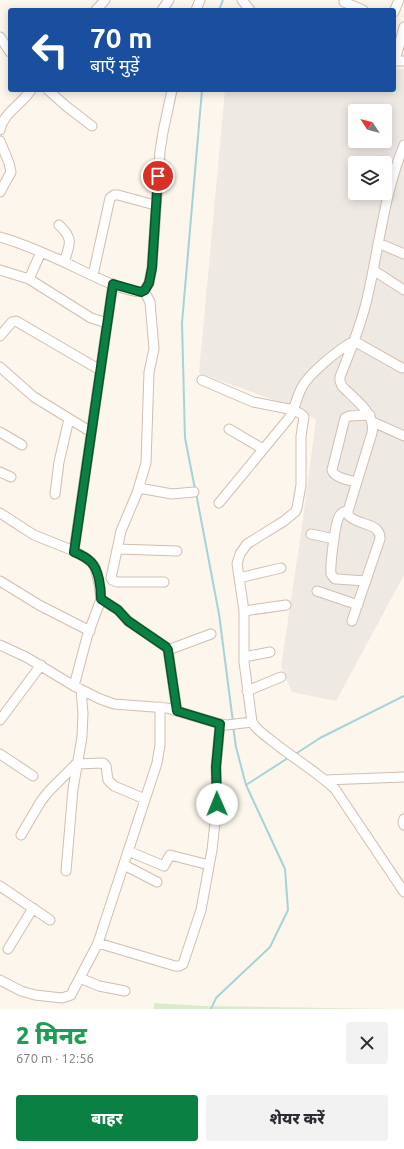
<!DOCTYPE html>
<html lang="hi">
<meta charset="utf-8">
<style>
body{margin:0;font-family:Ubuntu,"Noto Sans Devanagari",sans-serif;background:#f2f2f3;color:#2b2b33;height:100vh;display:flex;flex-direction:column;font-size:15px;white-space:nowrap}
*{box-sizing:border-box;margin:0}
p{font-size:13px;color:#7c7c81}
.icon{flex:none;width:22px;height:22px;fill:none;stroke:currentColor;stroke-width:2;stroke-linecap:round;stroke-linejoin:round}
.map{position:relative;height:1009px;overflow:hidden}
.sheet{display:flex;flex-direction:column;background:#fff;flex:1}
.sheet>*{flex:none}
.guide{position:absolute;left:8px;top:8px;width:388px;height:84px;border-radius:4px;box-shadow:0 2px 10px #0003;background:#1a4fa0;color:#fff;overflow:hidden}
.needle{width:26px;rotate:306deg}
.tools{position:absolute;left:348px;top:104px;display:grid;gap:8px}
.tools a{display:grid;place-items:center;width:44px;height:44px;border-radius:4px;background:#fff;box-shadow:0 2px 10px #0003;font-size:20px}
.pin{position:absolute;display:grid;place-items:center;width:34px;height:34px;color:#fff;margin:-17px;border:2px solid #fff;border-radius:50%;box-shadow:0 1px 4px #0007}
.me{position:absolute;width:44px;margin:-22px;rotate:359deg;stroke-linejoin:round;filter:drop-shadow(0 0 3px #0008)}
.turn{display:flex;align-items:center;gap:14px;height:84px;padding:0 16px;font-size:18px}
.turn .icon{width:52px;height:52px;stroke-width:2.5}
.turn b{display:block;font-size:28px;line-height:34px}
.round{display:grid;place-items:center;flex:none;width:42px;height:42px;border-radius:4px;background:#f2f2f3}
.overview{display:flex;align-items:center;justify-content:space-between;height:68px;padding:0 16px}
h1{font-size:24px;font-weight:800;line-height:30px;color:#1e9e55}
.cta{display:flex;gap:8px;margin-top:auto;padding:8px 16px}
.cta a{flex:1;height:46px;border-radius:4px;background:#0b8043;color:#fff;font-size:16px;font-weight:800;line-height:46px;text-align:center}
.cta a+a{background:#f2f2f3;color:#2b2b33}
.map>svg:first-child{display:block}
</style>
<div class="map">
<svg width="404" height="1009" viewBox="0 0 404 1009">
<rect width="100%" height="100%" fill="#fdf6ec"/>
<path fill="#efe9e4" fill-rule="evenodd" d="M394 69H404V575L336 701 292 692 281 667 302 526 316 419 282 403 199 373 225 90H394ZM355 111H385V141H355ZM355 163H385V193H355Z"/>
<path fill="#d8ecc9" d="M154 1003 202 1006 390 1009H154Z"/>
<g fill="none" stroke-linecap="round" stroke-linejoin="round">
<path stroke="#a5d3da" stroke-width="2" d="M219 10 223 0
M195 489 185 438 182 323 202 90
M196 493 219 614 233 722
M294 755 320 738 404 696
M246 785 288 758
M211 1009 216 998 270 947 288 910 285 869 246 785 236 747 233 726"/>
<g stroke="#d1beb0" stroke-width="11">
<path id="minor" d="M242 0 250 10
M344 2 363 10
M96 10 105 0
M162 10 169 0
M196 10 200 0
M394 12 399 0
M0 37 10 52
M394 61H404
M395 61 404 27
M48 90 66 106 92 126
M0 130C3 113 22 104 31 90
M0 141 9 163 11 172 0 192
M59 225C74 239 70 244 64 262
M0 237C19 242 37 250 55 258 71 264 129 297 144 291L149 283 152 267 160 151 163 132 172 90
M378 243 404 254
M0 270 29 279 91 318 107 323
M373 270 404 290
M93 275 110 198 114 195H118L155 205
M29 279 41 252
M144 291 150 302 154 349 149 372 146 463 137 493 121 531 111 578 112 580 117 582H164
M0 336 12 322 16 321 100 370
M0 367 34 397 91 432
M202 380 253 402 294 410 301 414 304 417 301 436V485L297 508 295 512 284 521 247 544 240 554 237 564 244 611V662L252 722C256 730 265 735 272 741 293 758 316 771 335 789L404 892
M373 422 404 436
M229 429 263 449
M0 432 22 445
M0 472 11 477
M357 482C349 480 334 478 332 470L345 418 349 416 370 415
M139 488 172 494 194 492
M55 494 59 462 69 419
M219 503 289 418C295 409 296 399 301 389 308 374 339 349 354 341L402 368
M348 511C345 511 342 512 340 515 335 521 330 566 331 574L335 579H337L366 581
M0 513 34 535 74 551 86 558 91 562 95 567 99 584 101 599 87 637 74 686
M311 534 334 539
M117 549 177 551
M74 551 113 284
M239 578 281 568
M0 581 39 605 90 631
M317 591 358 605
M101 599 118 610 128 621 166 647 168 650 177 711
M244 611 286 605
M352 621 380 539C381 522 357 526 348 515V511L372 433C376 413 355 400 342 386L340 381V377C350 351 361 326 367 299 379 248 384 194 404 145
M0 645 26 657 74 686 100 699 114 704 167 708 220 724 227 725 252 722
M168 650 211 634
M244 657 270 652
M247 691 281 677
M0 720 41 665
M0 754 33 776
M325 780 404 777
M404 819 403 822 404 825
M21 835 41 801 49 791 76 764 103 763 106 766 108 780 114 786 145 799
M128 851 164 866 170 855 209 865
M124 865 157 882
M66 871 73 789 82 737 83 713 81 690
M0 886 50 920
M98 943 175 966H179L183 964 201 910 212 850 217 804 216 767 220 724
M8 949 33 908
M80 978 99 986 125 991
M0 980 21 991 35 995 62 998 71 995 74 989 98 943 157 763 160 745V707"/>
</g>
<use href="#minor" stroke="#fff" stroke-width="9"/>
</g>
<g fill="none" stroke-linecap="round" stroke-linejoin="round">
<g stroke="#07532c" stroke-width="10">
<path id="route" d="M158 176 152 268 149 283 145 290 141 292 113 284 74 552C79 554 86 557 91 562 99 570 101 588 101 599L118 610 128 621 166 647 168 650 177 711 220 724 216 767 217 804"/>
</g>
<use href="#route" stroke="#0b8043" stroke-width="7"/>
</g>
</svg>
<div class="tools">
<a><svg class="needle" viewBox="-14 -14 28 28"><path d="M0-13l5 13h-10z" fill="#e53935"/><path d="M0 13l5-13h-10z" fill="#7c7c81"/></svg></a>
<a><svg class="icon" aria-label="layers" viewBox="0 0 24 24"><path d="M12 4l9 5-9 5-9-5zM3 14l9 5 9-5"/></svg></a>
</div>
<div class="pin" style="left:158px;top:176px;background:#d93025"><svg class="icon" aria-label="arrive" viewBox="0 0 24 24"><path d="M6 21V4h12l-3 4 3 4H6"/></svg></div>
<svg class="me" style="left:217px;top:804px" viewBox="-20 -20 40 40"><circle r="19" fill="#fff"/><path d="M0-13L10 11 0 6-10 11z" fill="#0b8043"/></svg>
<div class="guide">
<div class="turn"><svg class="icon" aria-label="left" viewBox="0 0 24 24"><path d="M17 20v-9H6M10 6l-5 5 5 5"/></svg><div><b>70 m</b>बाएँ मुड़ें</div></div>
</div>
</div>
<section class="sheet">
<div class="overview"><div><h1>2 मिनट</h1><p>670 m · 12:56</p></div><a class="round"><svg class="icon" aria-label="close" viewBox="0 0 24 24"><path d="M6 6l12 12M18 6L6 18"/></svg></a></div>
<div class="cta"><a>बाहर</a><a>शेयर करें</a></div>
</section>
